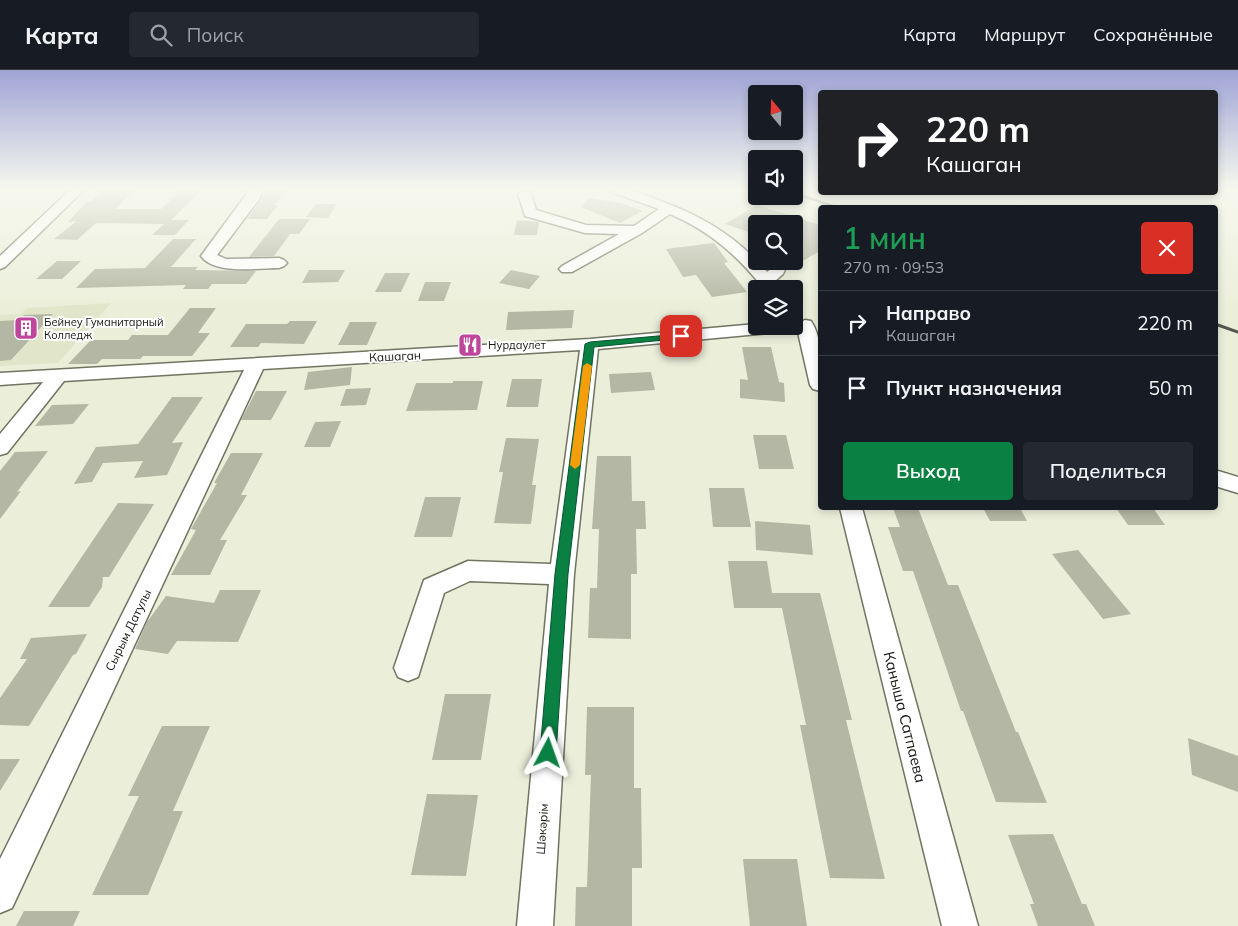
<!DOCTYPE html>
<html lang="ru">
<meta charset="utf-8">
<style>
body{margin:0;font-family:Mulish,sans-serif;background:#242831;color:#f1f3f6;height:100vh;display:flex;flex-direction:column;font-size:19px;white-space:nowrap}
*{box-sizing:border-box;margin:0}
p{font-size:16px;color:#9ea1a6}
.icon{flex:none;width:28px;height:28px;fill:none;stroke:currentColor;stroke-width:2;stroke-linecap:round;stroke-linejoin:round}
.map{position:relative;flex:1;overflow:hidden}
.panel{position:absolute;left:818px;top:135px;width:400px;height:305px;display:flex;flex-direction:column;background:#171b24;border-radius:5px;box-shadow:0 2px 8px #0003}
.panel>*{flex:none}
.guide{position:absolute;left:818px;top:20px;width:400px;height:105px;border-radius:5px;box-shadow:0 2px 8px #0003;background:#202124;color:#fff;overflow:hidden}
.needle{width:32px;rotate:341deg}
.tools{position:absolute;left:748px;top:15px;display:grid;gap:10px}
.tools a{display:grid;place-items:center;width:55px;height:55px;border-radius:5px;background:#171b24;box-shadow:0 2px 8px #0003;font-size:25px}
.pin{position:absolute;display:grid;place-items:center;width:42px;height:42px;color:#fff;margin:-21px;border-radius:10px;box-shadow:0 2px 8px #0006}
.me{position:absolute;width:55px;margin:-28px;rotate:4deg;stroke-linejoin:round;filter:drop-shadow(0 0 4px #0008)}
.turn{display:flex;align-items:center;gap:18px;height:105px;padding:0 25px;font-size:22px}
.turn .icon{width:65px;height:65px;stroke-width:2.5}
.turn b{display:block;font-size:35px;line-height:42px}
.round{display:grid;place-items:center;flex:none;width:52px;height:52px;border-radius:5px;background:#242831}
.overview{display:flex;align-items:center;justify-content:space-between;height:85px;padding:0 25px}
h1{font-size:30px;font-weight:600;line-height:38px;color:#1e9e55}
.primary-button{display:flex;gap:10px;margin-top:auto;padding:10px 25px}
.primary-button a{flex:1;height:58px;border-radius:5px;background:#0b8043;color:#fff;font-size:20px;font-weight:600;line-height:58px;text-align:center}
.primary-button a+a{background:#242831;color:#f1f3f6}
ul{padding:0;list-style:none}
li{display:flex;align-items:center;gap:15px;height:65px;padding:0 25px;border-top:1px solid #363941}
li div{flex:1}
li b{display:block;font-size:19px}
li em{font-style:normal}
header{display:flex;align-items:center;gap:30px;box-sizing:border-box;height:70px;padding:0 25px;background:#171b24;border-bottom:1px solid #363941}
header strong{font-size:24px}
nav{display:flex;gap:28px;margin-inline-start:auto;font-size:18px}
.search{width:350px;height:45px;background:#242831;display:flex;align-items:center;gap:12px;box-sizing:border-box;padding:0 18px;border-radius:5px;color:#9ea1a6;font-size:19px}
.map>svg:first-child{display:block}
</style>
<header>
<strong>Карта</strong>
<div class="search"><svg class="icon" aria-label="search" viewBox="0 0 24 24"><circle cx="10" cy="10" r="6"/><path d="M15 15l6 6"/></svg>Поиск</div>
<nav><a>Карта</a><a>Маршрут</a><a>Сохранённые</a></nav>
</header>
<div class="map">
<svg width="1238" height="856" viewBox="0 0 1238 856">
<rect width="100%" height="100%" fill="#ebefda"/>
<path fill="#e1e6ca" d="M111 233 58 293 0 296V245L20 244 27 238Z"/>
<path fill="#b4b7a3" d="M105 118H135L116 139H161L183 118H204L171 150H189L175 165H152L164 154 96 153 77 170 54 169 77 151 68 152 87 131H92Z
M266 120H287L274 135H278L267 149H247L262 129Z
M589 128 621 133 643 141 620 153 581 137Z
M316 134H337L328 148 306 147Z
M757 135 820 155V181L794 196V154H756V158L749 162 725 154Z
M279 149H310L299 164H290L274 186 249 187Z
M517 150 539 152 537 165H514Z
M173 169H196L171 197H198L195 200 256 201 246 214H212L208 219H183L186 215 76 218 95 199 145 198Z
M714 173 728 192 724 193 747 222 712 227 696 205 683 207 666 179Z
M57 191H81L62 209H36Z
M309 200H345L338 212 302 213Z
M511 200 540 206 529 219 499 213Z
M385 203H410L401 222H375Z
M425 212H451L444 231H418Z
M190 238H216L198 263H210L192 286H143L140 289H102L97 294H68L91 270H128L132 265H168Z
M574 240 572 258 506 260 508 242Z
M53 244 11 290 0 291V251L19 250 24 245Z
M290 251H317L304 274 261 273 258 277H230L246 254H287Z
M350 252H377L367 275H338Z
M742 277H771L779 312 784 313 785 332 740 328V309L748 310Z
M352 297 350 315 304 320 308 302Z
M651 302 655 320 611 323 609 304Z
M512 309H542L538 337H506Z
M453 311H483L477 340 406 341 416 313H453Z
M371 318 366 335 340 336 346 319Z
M256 321H287L271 350H241Z
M172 327H203L172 373 183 372 167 405 134 408 143 391 103 393 92 412 74 414 96 377 138 374Z
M89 334 73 354 35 356 52 335Z
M341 351 330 377H304L315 352Z
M753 365H786L794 399H759Z
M506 368 539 369 532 415H536L531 454 494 453 503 402H499Z
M48 381 17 422 21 421 0 449V401L15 382Z
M231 383H263L241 425H247L220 470H227L210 505H171L196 460 191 459 217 413H214Z
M597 386H631L632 431H645L646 459H636L637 504H631V569L588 568 590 518H597L599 459H592Z
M709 418H744L751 457H713Z
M425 427H461L452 467H414Z
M118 433 154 434 109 507H103L102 517 89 537H48Z
M893 438H918L948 515H958L1016 662H1018L1047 733 996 732 963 641H961L913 501H903L888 457H900Z
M983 438H1020L1027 451H990Z
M1116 438H1153L1165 455H1128Z
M755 451 810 455 813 485 756 480Z
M1078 480 1131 544 1103 549 1052 484Z
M728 491H767L772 523H820L852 650H846L885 809 830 808 800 655H806L782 538H734Z
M220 520H261L238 572 177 571 168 584 135 579 147 552 166 526 214 533Z
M87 564 76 584 73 585 29 656 0 655V628L27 589H20L31 568Z
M445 624H491L481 690H432Z
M587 637H634V718H641L642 798H632V856H575L576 817H587L591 705H585Z
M162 656H210L173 741H183L148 825H92L139 726H128Z
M1188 668 1238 686V722L1192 705Z
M0 689H20L0 721Z
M427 724 478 725 466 806 411 805Z
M1053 764 1082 834H1086L1095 856H1038L1030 834H1034L1008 765Z
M743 789H797L807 856H750Z
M24 841H80L73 856H16Z"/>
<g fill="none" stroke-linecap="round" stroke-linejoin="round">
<g stroke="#707461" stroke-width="3">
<path id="minor" d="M72 118H86L5 197 0 199V186Z
M251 118H264L260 128 217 185 226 189 279 188 284 190 287 193 284 196 279 198C258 198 215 205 201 186Z
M608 118C630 118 643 124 663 132 705 147 739 169 767 202L771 199V195L769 191H784L787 195 783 204 775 211 781 219H764C738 186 710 161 670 144L642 163 572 202H562L559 199 562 196 619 164 585 163 525 146 518 124 525 120 530 121 536 140 586 155 634 156 659 139 609 121Z
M805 250 811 251C824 270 820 299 820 321L813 319 810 315 797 258 790 261 598 279 574 504 553 856H517L549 514 470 511 444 523 418 607 408 611 398 607 394 598 424 510 468 491 551 494 580 280 263 299 12 838 0 843V789L244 300 64 311 7 383 0 385V364L43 312 0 315V303L590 269 756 254V256H794V252L797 254Z
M1215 400 1238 407V423L1215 416Z
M840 438H862L978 856H942Z"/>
</g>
<use href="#minor" fill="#fff" fill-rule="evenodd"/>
<path stroke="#56584d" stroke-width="2.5" d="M794 123 839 138"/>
<path stroke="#56584d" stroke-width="3" d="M1215 254 1238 262"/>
</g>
<linearGradient id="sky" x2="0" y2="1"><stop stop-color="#9fa4d5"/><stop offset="0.5" stop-color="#f6f8ee"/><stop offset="1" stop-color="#f6f8ee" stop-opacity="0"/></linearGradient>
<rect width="1238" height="238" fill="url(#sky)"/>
<path fill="#0b8043" stroke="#07532c" d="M681 264 685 266 684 268 594 277 568 504 556 683 554 688 548 691 543 688 540 683 555 504 585 274 590 272Z"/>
<path fill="#f59e0b" d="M587 293 592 296 580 395 575 399 570 395 583 296Z"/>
<defs>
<g id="building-square" transform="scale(1.25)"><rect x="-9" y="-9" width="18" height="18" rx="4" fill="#be469b" stroke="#fff"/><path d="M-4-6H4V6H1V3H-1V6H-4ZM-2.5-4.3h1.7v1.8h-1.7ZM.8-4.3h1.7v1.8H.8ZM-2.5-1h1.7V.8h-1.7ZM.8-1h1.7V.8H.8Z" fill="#fff"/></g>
<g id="restaurant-square" transform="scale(1.25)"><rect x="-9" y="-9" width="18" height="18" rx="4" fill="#be469b" stroke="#fff"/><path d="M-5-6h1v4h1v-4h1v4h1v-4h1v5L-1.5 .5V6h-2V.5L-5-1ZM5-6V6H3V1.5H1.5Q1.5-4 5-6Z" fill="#fff"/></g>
</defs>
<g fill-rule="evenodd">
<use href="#building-square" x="26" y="258"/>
<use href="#restaurant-square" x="470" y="275"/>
</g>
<g text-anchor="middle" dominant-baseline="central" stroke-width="4" stroke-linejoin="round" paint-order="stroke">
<g font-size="11" fill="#15160f" stroke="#fff" text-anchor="start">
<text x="44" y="252">Бейнеу Гуманитарный<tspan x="44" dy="13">Колледж</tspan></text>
<text x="488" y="275">Нурдаулет</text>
</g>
<g font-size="12" fill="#15160f" stroke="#fff">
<text transform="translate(395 286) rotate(-3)">Кашаган</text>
<text transform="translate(128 560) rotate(-64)">Сырым Датулы</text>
<text transform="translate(542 759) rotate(-86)">Шәкәрім</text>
</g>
<g font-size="15" fill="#15160f" stroke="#fff">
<text transform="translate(905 647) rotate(76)">Каныша Сатпаева</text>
</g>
</g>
</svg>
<div class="tools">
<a><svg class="needle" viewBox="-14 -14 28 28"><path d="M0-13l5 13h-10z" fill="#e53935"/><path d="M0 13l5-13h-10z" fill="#9ea1a6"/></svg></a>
<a><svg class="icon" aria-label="sound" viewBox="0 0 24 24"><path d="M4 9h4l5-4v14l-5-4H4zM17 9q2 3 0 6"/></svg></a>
<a><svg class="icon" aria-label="search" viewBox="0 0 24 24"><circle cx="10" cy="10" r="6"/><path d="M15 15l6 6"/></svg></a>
<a><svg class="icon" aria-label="layers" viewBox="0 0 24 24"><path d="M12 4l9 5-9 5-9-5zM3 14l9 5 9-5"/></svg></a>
</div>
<div class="pin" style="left:681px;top:266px;background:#d93025"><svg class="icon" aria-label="arrive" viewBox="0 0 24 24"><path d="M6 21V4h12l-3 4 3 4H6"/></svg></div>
<svg class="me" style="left:548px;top:683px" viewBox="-20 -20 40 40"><path d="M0-17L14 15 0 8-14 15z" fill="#0b8043" stroke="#fff" stroke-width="4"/></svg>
<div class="guide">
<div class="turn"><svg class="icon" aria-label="right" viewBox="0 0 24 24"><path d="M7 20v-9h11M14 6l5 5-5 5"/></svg><div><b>220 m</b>Кашаган</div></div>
</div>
<section class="panel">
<div class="overview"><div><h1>1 мин</h1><p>270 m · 09:53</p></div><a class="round" style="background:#d93025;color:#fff"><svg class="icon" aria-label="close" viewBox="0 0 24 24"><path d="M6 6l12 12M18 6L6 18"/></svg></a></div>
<ul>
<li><svg class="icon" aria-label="right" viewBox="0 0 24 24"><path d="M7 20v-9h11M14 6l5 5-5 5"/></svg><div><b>Направо</b><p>Кашаган</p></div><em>220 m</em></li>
<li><svg class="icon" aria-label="arrive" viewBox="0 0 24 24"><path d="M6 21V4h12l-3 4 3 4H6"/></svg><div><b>Пункт назначения</b></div><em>50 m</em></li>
</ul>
<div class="primary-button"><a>Выход</a><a>Поделиться</a></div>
</section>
</div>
